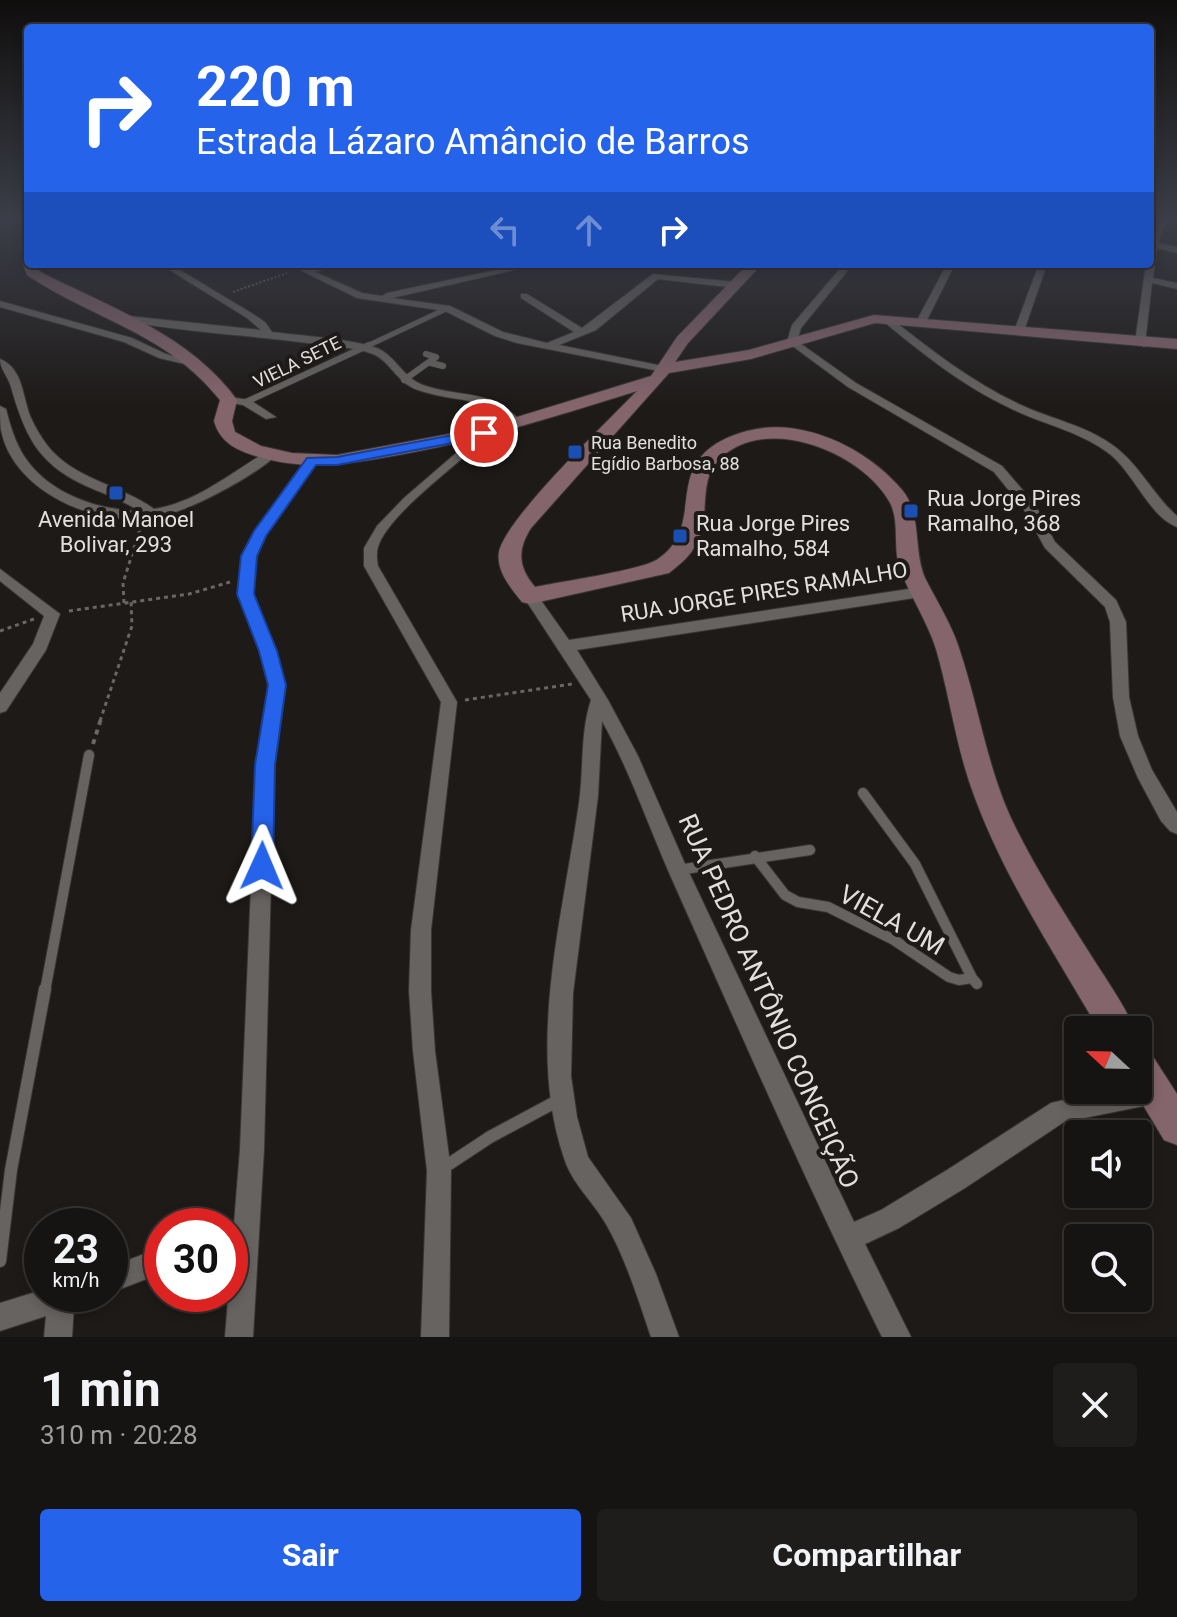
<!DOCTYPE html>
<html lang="pt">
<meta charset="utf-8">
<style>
body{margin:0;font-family:Roboto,sans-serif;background:#1f1d1b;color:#f1f3f6;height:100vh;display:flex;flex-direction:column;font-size:30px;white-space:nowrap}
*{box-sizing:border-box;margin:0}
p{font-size:26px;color:#9e9e9f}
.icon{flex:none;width:44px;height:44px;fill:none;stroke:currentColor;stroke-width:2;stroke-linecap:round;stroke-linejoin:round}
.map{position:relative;height:1337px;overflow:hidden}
.details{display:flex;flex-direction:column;background:#161412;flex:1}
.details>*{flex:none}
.banner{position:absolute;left:24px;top:24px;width:1130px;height:244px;border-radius:8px;box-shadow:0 4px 12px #0003,0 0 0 2px #353332;background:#2563eb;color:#fff;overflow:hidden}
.needle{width:52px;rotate:292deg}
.tools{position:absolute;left:1064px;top:1016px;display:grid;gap:16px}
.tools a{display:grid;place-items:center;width:88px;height:88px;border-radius:8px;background:#161412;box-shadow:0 4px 12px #0003,0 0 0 2px #353332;font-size:40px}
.speed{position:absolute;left:24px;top:1208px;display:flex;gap:16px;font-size:40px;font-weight:700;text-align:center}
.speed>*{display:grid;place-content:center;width:104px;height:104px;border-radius:50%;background:#161412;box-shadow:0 4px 12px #0003,0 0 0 2px #353332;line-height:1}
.speed small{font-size:20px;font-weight:400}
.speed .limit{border:12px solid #d22;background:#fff;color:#111}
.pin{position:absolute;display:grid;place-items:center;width:68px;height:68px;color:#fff;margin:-34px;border:4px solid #fff;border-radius:50%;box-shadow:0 2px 8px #0007}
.me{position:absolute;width:88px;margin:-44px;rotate:1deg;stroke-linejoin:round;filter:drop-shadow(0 0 6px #0008)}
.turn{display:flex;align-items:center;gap:28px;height:168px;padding:0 40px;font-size:36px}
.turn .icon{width:104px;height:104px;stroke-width:2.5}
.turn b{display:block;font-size:56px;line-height:68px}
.lanes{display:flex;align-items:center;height:76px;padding:0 40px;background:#0003;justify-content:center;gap:40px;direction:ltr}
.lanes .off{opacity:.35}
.round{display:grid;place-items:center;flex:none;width:84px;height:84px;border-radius:8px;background:#1f1d1b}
.overview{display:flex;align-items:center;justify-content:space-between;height:136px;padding:0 40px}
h1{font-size:48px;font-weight:700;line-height:60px}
.primary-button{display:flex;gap:16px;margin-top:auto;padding:16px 40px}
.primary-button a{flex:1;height:92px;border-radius:8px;background:#2563eb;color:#fff;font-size:32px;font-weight:700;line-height:92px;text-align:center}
.primary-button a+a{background:#1f1d1b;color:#f1f3f6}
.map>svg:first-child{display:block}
</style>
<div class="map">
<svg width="1177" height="1337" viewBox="0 0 1177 1337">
<rect width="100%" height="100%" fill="#1e1a18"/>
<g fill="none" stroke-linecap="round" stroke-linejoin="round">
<g stroke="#383634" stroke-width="6">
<path id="lane-far3" d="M365 347 448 308"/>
</g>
<g stroke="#383634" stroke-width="7">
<path id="lane-far2" d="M431 363 443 366
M404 380 436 357 426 354
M246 402 369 345"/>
</g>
<g stroke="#383634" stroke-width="12">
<path id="lane-far1" d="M863 793 915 864 972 978
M755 856 785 895 798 902 828 907 894 940 949 977 959 980 972 978 977 984
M678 870 810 850
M45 991 89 755"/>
</g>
<g stroke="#383634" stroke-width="14">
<path id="lane" d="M443 1168 490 1137 559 1100
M0 1261 11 1170 45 989"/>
</g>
<g stroke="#383634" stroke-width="2">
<path id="street" d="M5 218H15L0 225V220Z
M1159 218H1167L1158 243 1177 247V253L1157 248 1153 278 1177 283V289L1152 283 1146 335 1149 344 1144 347 1139 344 1136 335 1146 264H1150V241Z
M160 264H170L253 314 265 322 272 332C295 335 364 340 381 350 397 359 404 378 423 385 462 399 492 387 523 424L513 426C480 393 458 404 418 390 396 383 389 358 370 353 353 347 333 347 315 344 253 335 188 333 126 321L124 319 129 316 261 330 247 318Z
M288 264H299L307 268 343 264 315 272 362 293 382 296 387 293 524 264H540L392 298 450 306 503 332 547 343 574 332 521 298V294H527L582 328 653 274 736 282 741 285 736 288 658 279 596 330 559 345 668 367V371L664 372 517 343 495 336 445 311 357 298Z
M844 264H853L801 328 797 341 856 383 1002 466 1034 503 1055 542 1116 600 1126 622 1129 697 1138 736 1152 770 1177 812V834L1170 831 1161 821 1138 778 1120 736 1113 697 1110 622 1105 607 1045 548 1023 508 994 472 848 387 787 342 792 325Z
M947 264H955L926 322 918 324 916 322Z
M1039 264H1047L1024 331 1015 333 1014 331Z
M0 301 132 338 166 354 194 362 189 365 159 358 124 342 0 307Z
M883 317H889C931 350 973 383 1021 405 1051 419 1084 425 1111 444 1139 463 1152 494 1177 516V527C1150 517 1134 474 1111 455 1081 431 1044 425 1010 408 963 386 923 354 883 321Z
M0 359C24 369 22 397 31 418 35 427 41 437 47 445 74 480 120 484 154 509 196 503 232 472 268 451H276L278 454C253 477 187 513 153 518 96 527 13 492 1 430 0 422 0 413 0 406L6 409C10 425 15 442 24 456 48 493 96 510 139 511 121 499 101 493 82 484 36 462 24 432 11 387 8 376 0 369 0 359Z
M229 397 250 400 276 417 266 419 243 405 225 402V398Z
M484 429 488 430V436C462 461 387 515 378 547 376 554 377 560 378 566L457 702 431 930V991L435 1051 451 1171 449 1337H421L427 1171 413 1051 409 991 411 930 441 702 364 566V548L377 526 404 498Z
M312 457 318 461 265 536 256 556 253 577V594L276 651 285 685 274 765 264 1149 253 1337H225L240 1149 256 765 269 685 260 651 239 594V577L242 556 252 535 308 458Z
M0 569 60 614 46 650 6 711 0 713V693L33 644 44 616 0 581Z
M922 587 929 592 927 596 577 650 608 700 638 756 685 864 854 1222 881 1210 947 1170 1051 1103 1105 1090H1138V1083L1154 1080 1162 1084 1166 1092 1162 1100 1154 1104 1064 1122 965 1188 899 1228 865 1244 911 1337H882C808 1187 740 1032 671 877 648 825 630 771 602 721L598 796 573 993 571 1076 577 1117 588 1157 631 1218 656 1274 679 1337H651C638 1299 626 1259 606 1224 593 1201 572 1184 564 1158 526 1046 563 916 579 803 584 769 580 733 591 700L523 596 530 591 535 592 569 640Z
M162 1247V1273L110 1293V1267Z
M42 1290V1294H84L80 1304 74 1306 72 1337H44L46 1316 0 1331V1303Z"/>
</g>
<g stroke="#383634" stroke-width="2">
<path id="secondary" d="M28 261V264H37L38 270 46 275C113 308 192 337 237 400L232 421 235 432 261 446 292 453 337 455 481 428 651 376 677 337 748 264H762L688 343 675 362 749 350 874 315 1177 339V349L875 323 751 359 669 373 531 528C517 550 518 567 535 587 559 582 643 570 658 559 712 522 653 457 747 431 803 416 868 449 903 491 922 515 913 550 925 578 937 602 951 623 959 648 978 704 986 762 1010 816 1033 865 1063 911 1092 957 1107 981 1124 1004 1135 1030H1099C1053 950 1000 872 970 784 955 740 949 693 936 649 927 620 909 595 899 566 893 546 900 519 889 501 863 456 784 422 736 447 691 471 714 506 697 542 691 556 680 564 669 573L530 604 522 602C511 588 496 571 499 552 505 519 609 420 637 391 563 414 491 437 414 452 358 462 316 473 259 457 238 451 220 443 214 421L220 400C166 332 94 320 27 275L23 264Z
M1138 1047 1150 1052 1177 1094V1145L1164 1140 1134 1090H1138Z"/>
</g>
<path stroke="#696664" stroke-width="2" stroke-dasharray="2 2" stroke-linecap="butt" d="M233 292 287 273"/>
<path stroke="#696664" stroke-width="3" stroke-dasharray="4 4" stroke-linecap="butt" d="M124 603 123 583 141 526
M69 611 189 594 230 582
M0 631 34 619
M465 700 572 684
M100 721 132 626 131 602"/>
<path stroke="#696664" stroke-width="4" stroke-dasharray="5 5" stroke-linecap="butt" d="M93 744 101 719"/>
<use href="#lane-far3" stroke="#676360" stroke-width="5"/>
<use href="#lane-far2" stroke="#676360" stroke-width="6"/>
<use href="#lane-far1" stroke="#676360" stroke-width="10"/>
<use href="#lane" stroke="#676360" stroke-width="12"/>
<use href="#street" fill="#676360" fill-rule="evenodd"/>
<use href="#secondary" fill="#85656c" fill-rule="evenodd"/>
</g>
<linearGradient id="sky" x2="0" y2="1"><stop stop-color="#100e0d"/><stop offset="0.54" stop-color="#3b3e48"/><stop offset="1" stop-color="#3b3e48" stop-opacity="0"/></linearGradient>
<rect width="1177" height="405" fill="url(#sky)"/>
<path fill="#2563eb" stroke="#184099" stroke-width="2" d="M484 429 491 433 489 436 337 465H316L266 536 257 556 254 594 277 651 286 685 275 765 273 866 270 874 262 877 254 874 251 866 255 765 268 685 259 651 237 594 241 556 254 531 307 458 337 457Z"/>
<g fill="#1a4fb4" stroke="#1e1a18" stroke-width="3">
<rect x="567" y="444" width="16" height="16" rx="4"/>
<rect x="108" y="485" width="16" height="16" rx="4"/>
<rect x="903" y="503" width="16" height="16" rx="4"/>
<rect x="672" y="528" width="16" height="16" rx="4"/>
</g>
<g text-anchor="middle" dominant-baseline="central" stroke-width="8" stroke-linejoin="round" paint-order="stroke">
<g font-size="18" fill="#e2e0de" stroke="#1e1a18">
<text transform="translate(297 362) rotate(-26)">VIELA SETE</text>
</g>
<g font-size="18" fill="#e2e0de" stroke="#1e1a18" text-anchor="start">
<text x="591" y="442">Rua Benedito<tspan x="591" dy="21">Egídio Barbosa, 88</tspan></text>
</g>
<g font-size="22" fill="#e2e0de" stroke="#1e1a18" text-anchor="start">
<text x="927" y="498">Rua Jorge Pires<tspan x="927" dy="25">Ramalho, 368</tspan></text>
<text x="116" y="519" text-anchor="middle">Avenida Manoel<tspan x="116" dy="25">Bolivar, 293</tspan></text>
<text x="696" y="523">Rua Jorge Pires<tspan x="696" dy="25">Ramalho, 584</tspan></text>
</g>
<g font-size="22" fill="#e2e0de" stroke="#1e1a18">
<text transform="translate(764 592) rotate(-9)">RUA JORGE PIRES RAMALHO</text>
</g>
<g font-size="26" fill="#e2e0de" stroke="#1e1a18">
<text transform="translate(892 920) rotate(29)">VIELA UM</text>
<text transform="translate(769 1001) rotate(66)">RUA PEDRO ANTÔNIO CONCEIÇÃO</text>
</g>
</g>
</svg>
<div class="tools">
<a><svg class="needle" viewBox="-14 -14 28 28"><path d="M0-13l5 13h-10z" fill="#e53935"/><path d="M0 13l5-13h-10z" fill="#9e9e9f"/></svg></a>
<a><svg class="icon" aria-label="sound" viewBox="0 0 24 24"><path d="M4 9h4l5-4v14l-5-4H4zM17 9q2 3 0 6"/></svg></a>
<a><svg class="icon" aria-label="search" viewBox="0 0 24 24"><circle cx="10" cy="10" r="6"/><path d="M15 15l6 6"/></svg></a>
</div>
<div class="speed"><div>23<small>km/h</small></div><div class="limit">30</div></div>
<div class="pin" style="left:484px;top:433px;background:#d93025"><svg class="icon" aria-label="arrive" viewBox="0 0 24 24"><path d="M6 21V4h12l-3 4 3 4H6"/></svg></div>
<svg class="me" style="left:262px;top:866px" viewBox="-20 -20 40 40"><path d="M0-17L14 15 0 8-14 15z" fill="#2563eb" stroke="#fff" stroke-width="4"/></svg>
<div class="banner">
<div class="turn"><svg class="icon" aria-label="right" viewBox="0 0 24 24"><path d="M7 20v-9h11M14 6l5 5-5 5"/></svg><div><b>220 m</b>Estrada Lázaro Amâncio de Barros</div></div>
<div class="lanes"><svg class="icon off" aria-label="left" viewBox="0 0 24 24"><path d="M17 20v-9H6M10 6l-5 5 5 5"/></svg><svg class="icon off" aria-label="ahead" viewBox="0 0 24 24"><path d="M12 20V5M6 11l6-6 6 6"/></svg><svg class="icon" aria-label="right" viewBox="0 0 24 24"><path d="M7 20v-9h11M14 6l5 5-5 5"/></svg></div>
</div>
</div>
<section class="details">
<div class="overview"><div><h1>1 min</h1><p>310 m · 20:28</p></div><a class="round"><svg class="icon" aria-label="close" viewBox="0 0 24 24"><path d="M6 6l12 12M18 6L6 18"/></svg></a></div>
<div class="primary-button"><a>Sair</a><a>Compartilhar</a></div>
</section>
